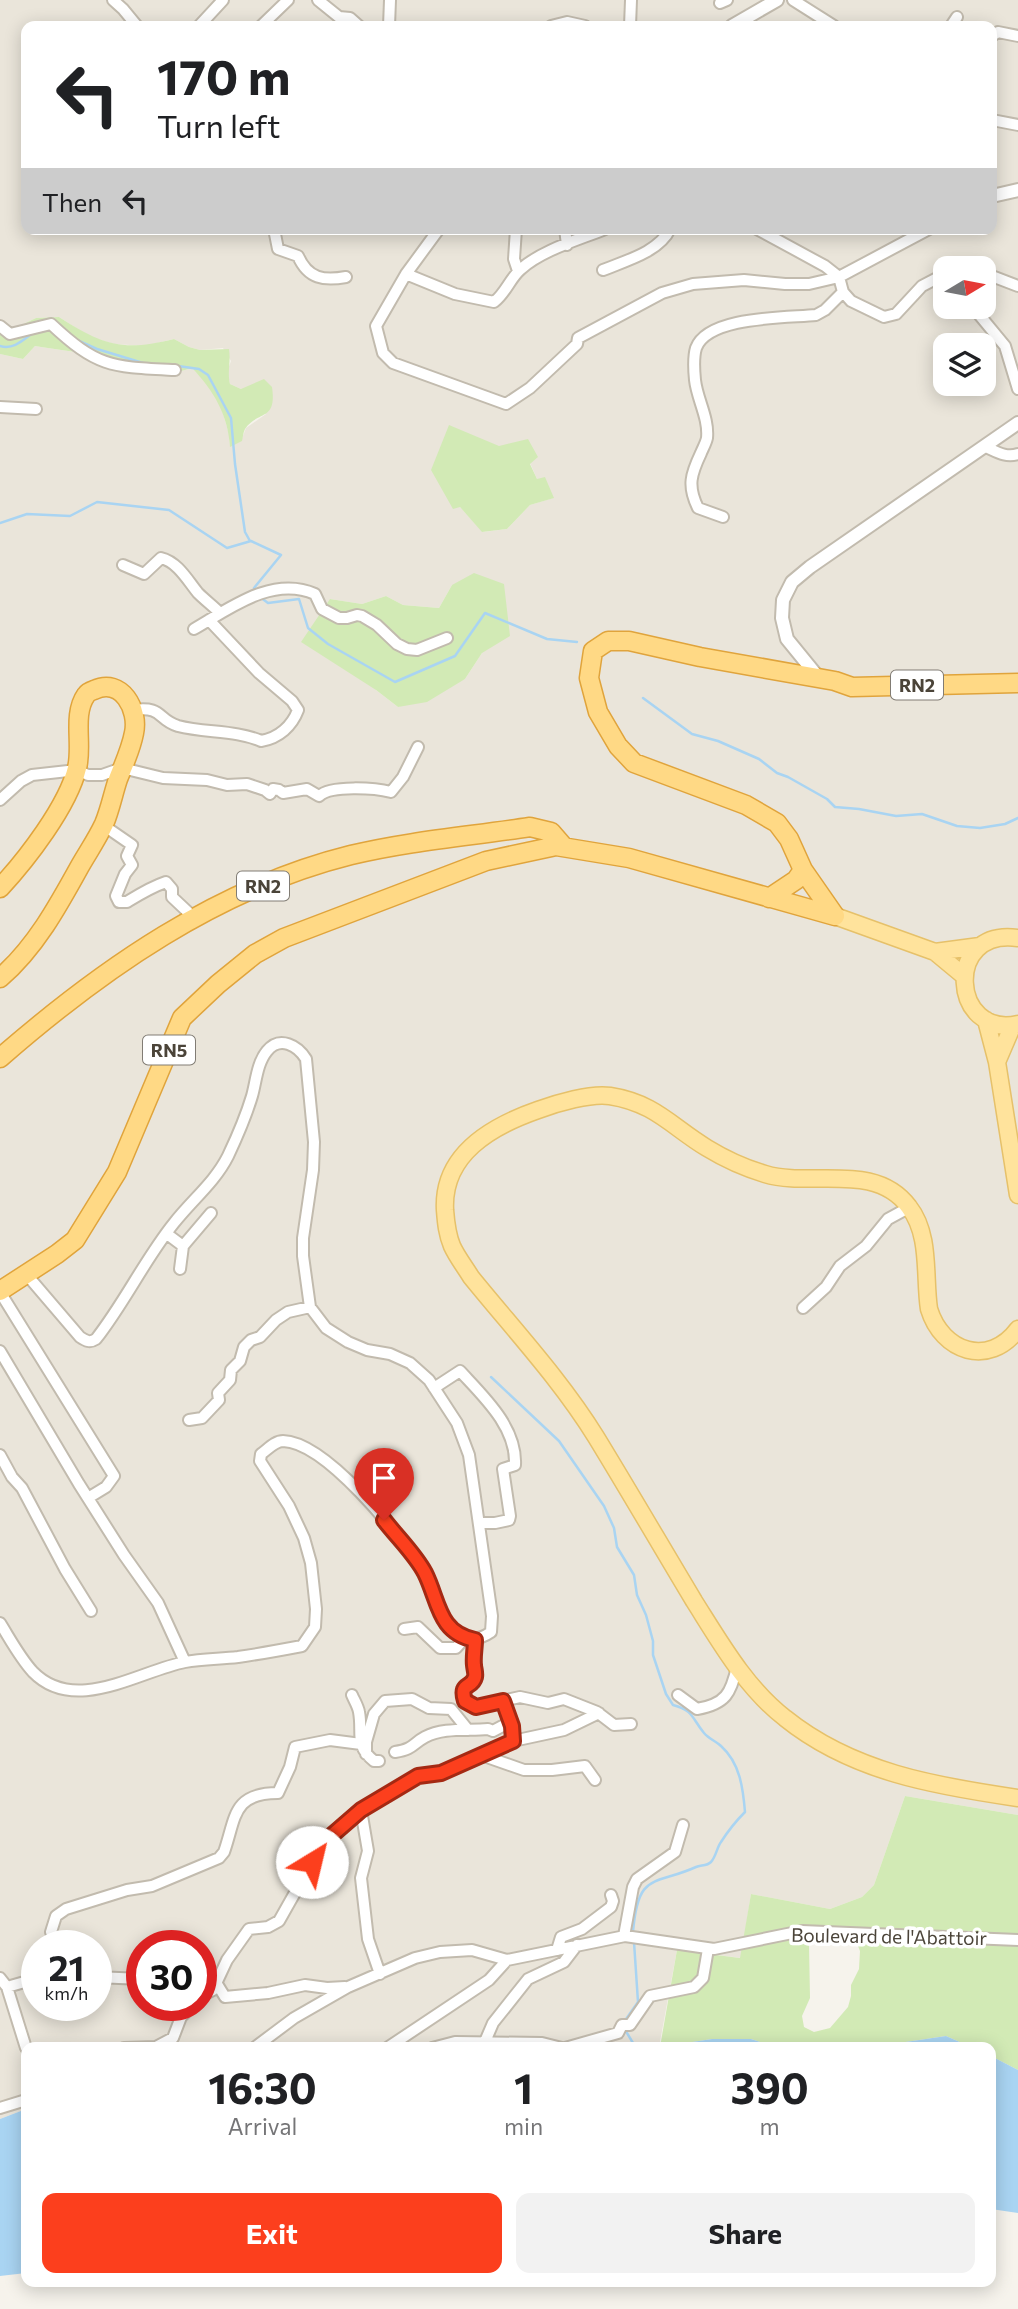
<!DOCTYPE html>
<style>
body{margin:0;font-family:Commissioner,sans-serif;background:#f2f2f2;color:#202124;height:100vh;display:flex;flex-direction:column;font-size:26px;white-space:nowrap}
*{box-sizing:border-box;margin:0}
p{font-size:23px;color:#757577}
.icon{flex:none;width:38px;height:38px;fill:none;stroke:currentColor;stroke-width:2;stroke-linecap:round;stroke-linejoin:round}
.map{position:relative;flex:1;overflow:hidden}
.drawer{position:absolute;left:21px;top:2042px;width:975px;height:245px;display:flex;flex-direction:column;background:#fff;border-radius:14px;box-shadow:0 4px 18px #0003}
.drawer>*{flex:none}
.banner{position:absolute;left:21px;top:21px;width:976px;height:214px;border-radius:14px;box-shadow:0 4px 18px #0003;background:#fff;color:#202124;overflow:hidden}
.needle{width:46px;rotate:80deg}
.tools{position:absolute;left:933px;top:256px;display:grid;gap:14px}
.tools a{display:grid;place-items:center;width:63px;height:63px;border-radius:14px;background:#fff;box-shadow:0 4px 18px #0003;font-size:35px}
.speed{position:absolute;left:21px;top:1930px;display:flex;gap:14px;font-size:35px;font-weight:700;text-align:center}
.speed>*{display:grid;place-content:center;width:91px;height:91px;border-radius:50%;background:#fff;box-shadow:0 4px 18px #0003;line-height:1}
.speed small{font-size:18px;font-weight:400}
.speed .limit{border:10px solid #d22;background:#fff;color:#111}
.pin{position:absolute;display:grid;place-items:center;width:60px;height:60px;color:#fff;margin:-72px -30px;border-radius:50% 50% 50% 0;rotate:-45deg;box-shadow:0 0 7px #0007}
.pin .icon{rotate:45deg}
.me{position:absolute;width:77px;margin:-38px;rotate:36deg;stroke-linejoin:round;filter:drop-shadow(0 0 5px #0008)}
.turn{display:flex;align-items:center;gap:24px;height:147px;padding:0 21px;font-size:32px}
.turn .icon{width:91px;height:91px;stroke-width:2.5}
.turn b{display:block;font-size:49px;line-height:60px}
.then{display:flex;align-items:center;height:66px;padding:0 21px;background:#0003;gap:14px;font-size:26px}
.eta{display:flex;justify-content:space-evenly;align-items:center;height:119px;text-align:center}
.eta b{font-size:42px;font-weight:700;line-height:49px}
.button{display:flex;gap:14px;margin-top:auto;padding:14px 21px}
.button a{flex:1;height:80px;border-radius:14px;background:#fc3f1d;color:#fff;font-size:28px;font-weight:700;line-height:80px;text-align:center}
.button a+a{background:#f2f2f2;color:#202124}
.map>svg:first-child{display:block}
</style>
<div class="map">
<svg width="1018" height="2309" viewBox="0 0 1018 2309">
<rect width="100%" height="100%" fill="#f6f3ec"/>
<path fill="#eae5da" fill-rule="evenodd" d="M0 0H1018V1815L905 1796 874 1885 862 1897 830 1909 751 1894 741 1958 677 1950 659 2047 26 2048V2109L0 2119V354L23 359 35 346 41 347 109 357 158 375 171 374 192 368 208 384 220 403 229 434 230 446 241 441 246 428 266 414 241 389 230 384 227 372 231 361 223 348 200 350 189 347 174 339 145 346 114 344 90 337 59 317 36 318 15 328 0 331ZM26 26H992V229H26ZM945 268H984V306H945ZM945 345H984V383H945ZM538 457 530 463 537 479 553 498 530 505 507 529 483 532 460 507ZM452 585 482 653 465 679 398 707 376 690 330 599 362 604 386 596 403 605 439 608ZM37 1946H96V2006H37ZM142 1946H201V2006H142Z"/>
<path fill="#d2eab5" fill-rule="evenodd" d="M59 317C103 345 122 352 174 339L189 347 200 350 229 349C231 362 227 372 230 384L241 389 264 379 272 387C277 422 258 410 245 429 243 433 243 437 242 441L230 447C228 415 214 391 192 368L171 374 158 375 109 357 41 347 35 346 23 359 0 354V331L15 328 36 318Z
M449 425 499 446 528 439 538 457 530 464 537 479 545 477 554 498 530 505 507 529 482 532 460 507 453 509 431 470Z
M474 573 504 584 510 636 482 653 465 679 427 702 398 707 376 690 301 642 330 599 362 604 386 596 403 605 439 608 452 585Z
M905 1796 1018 1815V2070L991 2056 990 2048 971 2047 946 2036 872 2047H776L751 2039H712L660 2047 677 1950 740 1958 751 1894 830 1909 862 1897 874 1885ZM834 1936 856 1941 860 1951 859 1969 851 1985V1996L848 2007 830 2028 814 2032 804 2027 802 2016 810 1998 809 1944 813 1940Z"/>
<path fill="#a9d4f2" d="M946 2036 971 2047H872Z
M712 2039H751L776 2047H659Z
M991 2056 1018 2070V2213L991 2209Z
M26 2109V2273L0 2276V2119Z"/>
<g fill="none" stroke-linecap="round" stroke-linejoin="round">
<path stroke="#a9d4f2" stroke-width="2.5" d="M77 340 97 349 143 363
M0 346C14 350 23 340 34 332
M178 366 199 369 208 375 231 418 235 464 245 532 250 541
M0 523 27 514 70 516 97 502 169 510 227 548 251 541 281 555 254 588 256 593
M260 597 268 603 299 599 308 628 328 644 395 682 455 656 485 613 547 639 577 642
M643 698 692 734 718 741 759 759 777 773 788 777 827 799 835 807 859 809 896 816 922 814 957 826 980 828 1005 824 1018 818
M491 1377 559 1441 604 1506 614 1528 617 1547 634 1575 637 1595 646 1615 653 1641V1655L666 1694 673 1705C694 1711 691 1717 704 1733 709 1739 716 1741 721 1746 740 1763 743 1788 745 1812 736 1821 728 1831 721 1842 717 1847 716 1857 711 1862 707 1866 701 1865 696 1867 654 1886 638 1871 633 1932
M624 2022 638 2002 634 1942
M624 2028 636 2048"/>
<g stroke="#c2bbae" stroke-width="14">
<path id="minor" d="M113 0 123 9 137 26
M318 0 339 17 350 18 359 26
M793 0 834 26
M720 3 727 0
M199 26 223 0
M261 26 288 0
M389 26 390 0
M551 26 567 22 585 26
M630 26 631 0
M951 26 957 17
M992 36 998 32 1018 36
M992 120 1018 125
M274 229 278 249 298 256C308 279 324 281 346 277
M439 229 406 274 376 326 383 353 393 363 506 404 530 388 577 344 578 338 662 293 693 284 744 280 785 284H809L839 277 929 229
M516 229 514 259 518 271
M565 229 567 245
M757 229 825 266 839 277 843 292 851 301 884 317 896 314 922 286 945 274
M603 270C625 261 659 252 670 229
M984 273 1018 286
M406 274 455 294 494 302C506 293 510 278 521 269 542 250 578 240 605 229
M972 306 1005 346 1018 389
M0 326 10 334 51 324C98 368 112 367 175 370
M0 407 36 409
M986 447C997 452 1006 458 1018 454
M723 517 698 508C687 486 691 474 701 453 703 448 706 443 707 438 709 418 697 399 695 380 694 370 693 358 696 348 708 316 786 318 816 315L825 310 843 292
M123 565 144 574 161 558C178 562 188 581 198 593 205 600 213 606 220 613
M194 629C229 609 272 575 315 594L322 609 339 618H347L357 615 362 616 377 625 397 644 407 649 417 650 447 638
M133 710C164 706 156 719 178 726 205 733 236 730 261 741 279 738 292 726 298 710L292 701 259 673 209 620
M0 800 21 781 32 775 77 770 88 775H102L122 768 163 778 207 780 227 785 247 784 265 790 270 794 273 789 279 790 283 793 307 789 319 796C331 785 375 788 391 792L403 777 418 747
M103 825 132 845 127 856 132 865 125 874 116 896 119 902H127C140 894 151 887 166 882L172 889V897L189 913 192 920
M167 1234 183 1246 180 1269
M183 1246 211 1213
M0 1292 114 1476 106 1487 88 1498
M803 1308 826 1287 840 1266 866 1246 888 1219 910 1207
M0 1351 79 1484 124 1555 158 1603 185 1662
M434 1388 460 1371C483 1396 517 1427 515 1465L503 1469 510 1516 509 1520 495 1523H479
M189 1420 202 1418 219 1400 218 1393 230 1380 231 1370 240 1361 244 1347 251 1340 260 1337 276 1320 288 1312 310 1307
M0 1455 12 1477 22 1488 65 1569 91 1611
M0 1623C10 1639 20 1658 33 1672 75 1715 139 1671 185 1662 202 1659 221 1659 238 1657 259 1654 281 1650 302 1646L315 1627 316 1609 311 1563 304 1538 289 1506 260 1461 261 1454C268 1449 275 1441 283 1441 326 1442 400 1535 422 1569 435 1588 436 1615 452 1631 464 1642 478 1641 491 1632L492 1616 469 1455 457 1423 429 1380 410 1363 390 1354 367 1350 348 1342 326 1328 310 1307 303 1256V1238L313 1170 314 1142 306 1059C298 1046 280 1035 267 1051 257 1063 256 1082 252 1096 246 1116 237 1137 228 1156 215 1182 192 1200 174 1223 145 1259 125 1302 96 1339 90 1343 86 1341 80 1337L27 1275
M404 1629 418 1627 440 1648H456L465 1638
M475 1640C475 1648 473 1657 474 1665 474 1668 476 1673 475 1677 472 1689 459 1682 465 1701L476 1707 520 1697 548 1703 564 1699 597 1712 614 1725 631 1724
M352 1695C354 1700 358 1706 359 1712 363 1733 354 1745 374 1761H379
M678 1695 697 1709C726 1704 731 1693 737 1667
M513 1741 564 1730 599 1713
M395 1752C414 1749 412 1744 425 1737 444 1727 468 1731 488 1729L493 1731 510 1722
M366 1754V1742L374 1714 385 1701 412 1699 429 1708 451 1709 468 1730
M481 1755 524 1770H552L585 1766 595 1780
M361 1810 368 1851 361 1878 368 1939 380 1974
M624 1936 633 1887 637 1879 675 1852 683 1825
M58 1946 51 1932 56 1916 66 1909 127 1890 152 1886 219 1858 224 1852C236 1818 232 1793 278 1793L290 1767 295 1747 330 1740 361 1744
M557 1950 561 1937 582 1929 611 1907 613 1901 611 1895
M201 1974 217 1984 225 1997 268 1993 305 1985 327 1988 345 1987
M96 1977 142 1979
M0 1978 7 1987 28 1981H37
M7 1987 26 2048
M201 1996 213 1990 227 1960 249 1929 268 1927 279 1921 323 1843 361 1810 418 1777 441 1773 513 1741 512 1726 503 1701
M484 2044 493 2023 528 1979 564 1962 577 1945
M124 2048 156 2047 173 2038 181 2017 192 2006
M254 2048 294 2018 348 1987 415 1958 440 1952 472 1950 507 1960 625 1936 714 1949 802 1931 1018 1940
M387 2048 489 1980 507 1960
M432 2048 455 2042 542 2043 562 2048
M565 2048 618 2033 622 2025H630L650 1996 694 1987 703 1978 708 1949
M0 2108 26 2100"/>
</g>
<g stroke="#c2bbae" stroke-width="16">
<path id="tertiary" d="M732 26 777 0
M992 196 1018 190
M818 677 787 639 782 618 783 600 792 582 810 567 1018 423"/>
</g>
<g stroke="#e6c16a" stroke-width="19">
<path id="primary" d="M835 916 935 952 964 976
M1018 938C943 927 951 1039 1018 1024
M935 952 980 946
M986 1020 997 1062 1018 1195
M997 1062 1013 1025
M1018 1329C989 1368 942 1352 929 1309 924 1277 931 1235 909 1207 875 1161 811 1188 765 1174 745 1168 725 1159 707 1148 672 1127 655 1103 610 1096 591 1093 557 1103 538 1110 492 1126 442 1154 445 1210 446 1223 447 1234 452 1246 457 1257 465 1267 471 1277 514 1330 560 1379 596 1437 629 1491 661 1546 694 1601 720 1642 746 1688 785 1718 852 1772 935 1786 1018 1798"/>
</g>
<g stroke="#e0a43c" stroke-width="21">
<path id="trunk" d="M0 888C26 860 68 806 77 768 83 745 72 715 86 695 88 692 91 691 94 690 122 677 139 710 134 733 131 749 124 764 118 779 113 794 110 810 104 824 97 839 88 852 80 866 58 906 35 948 0 978
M769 898 796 880 803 870
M835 916 803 870 789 839 777 823 746 805 634 763 618 746 598 712 589 678 593 651 608 641H629L700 657 835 681 852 687 1018 683
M0 1058C102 969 218 888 351 855 409 841 471 836 530 827L551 832 564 847
M0 1291 57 1254 75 1240 117 1172 182 1018 218 984 255 954 284 938 486 861 556 846 629 858 835 916"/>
</g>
<use href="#minor" stroke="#fff" stroke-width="10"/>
<use href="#tertiary" stroke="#fff" stroke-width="12"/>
<use href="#primary" stroke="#ffe39c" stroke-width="16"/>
<use href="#trunk" stroke="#ffd985" stroke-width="18"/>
</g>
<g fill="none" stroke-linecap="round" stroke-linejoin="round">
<g stroke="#a42913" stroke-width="18">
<path id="route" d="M312 1862 323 1843 361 1810 418 1776 441 1773 513 1741 512 1726 503 1701 476 1707 465 1701C459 1682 472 1689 475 1677 476 1673 474 1668 474 1665 473 1657 475 1648 475 1640 438 1633 439 1601 425 1573 415 1554 397 1537 384 1520"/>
</g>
<use href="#route" stroke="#fc3f1d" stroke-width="12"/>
</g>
<g text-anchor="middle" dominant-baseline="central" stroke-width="7" stroke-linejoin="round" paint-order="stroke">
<g fill="#fff" stroke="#817c74" stroke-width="2">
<rect x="891" y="670.5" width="52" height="29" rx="5"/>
<rect x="237" y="871.5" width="52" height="29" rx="5"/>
<rect x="143" y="1035.5" width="52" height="29" rx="5"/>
</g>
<g font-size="18" font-weight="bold" fill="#4b4439">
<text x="917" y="685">RN2</text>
<text x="263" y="886">RN2</text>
<text x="169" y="1050">RN5</text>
</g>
<g font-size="19" fill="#4b4439" stroke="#fff">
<text transform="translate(889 1936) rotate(1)">Boulevard de l'Abattoir</text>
</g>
</g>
</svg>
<div class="tools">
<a><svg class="needle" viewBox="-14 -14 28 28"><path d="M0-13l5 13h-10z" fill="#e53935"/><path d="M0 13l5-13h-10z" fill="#757577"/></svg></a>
<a><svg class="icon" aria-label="layers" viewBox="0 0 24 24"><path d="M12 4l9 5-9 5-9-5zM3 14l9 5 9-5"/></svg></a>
</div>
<div class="speed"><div>21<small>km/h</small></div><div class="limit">30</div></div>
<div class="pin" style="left:384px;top:1520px;background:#d93025"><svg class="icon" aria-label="arrive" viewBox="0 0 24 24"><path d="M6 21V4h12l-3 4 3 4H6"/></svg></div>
<svg class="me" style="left:312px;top:1862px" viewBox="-20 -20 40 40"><circle r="19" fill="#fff"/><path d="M0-13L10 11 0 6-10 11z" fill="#fc3f1d"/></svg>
<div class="banner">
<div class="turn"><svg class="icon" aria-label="left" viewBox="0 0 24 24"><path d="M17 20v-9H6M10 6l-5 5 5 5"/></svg><div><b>170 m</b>Turn left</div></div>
<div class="then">Then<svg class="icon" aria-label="left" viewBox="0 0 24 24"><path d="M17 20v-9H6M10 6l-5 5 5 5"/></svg></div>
</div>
<section class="drawer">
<div class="eta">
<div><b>16:30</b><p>Arrival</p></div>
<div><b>1</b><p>min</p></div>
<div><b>390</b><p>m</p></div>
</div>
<div class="button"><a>Exit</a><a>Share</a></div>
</section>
</div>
